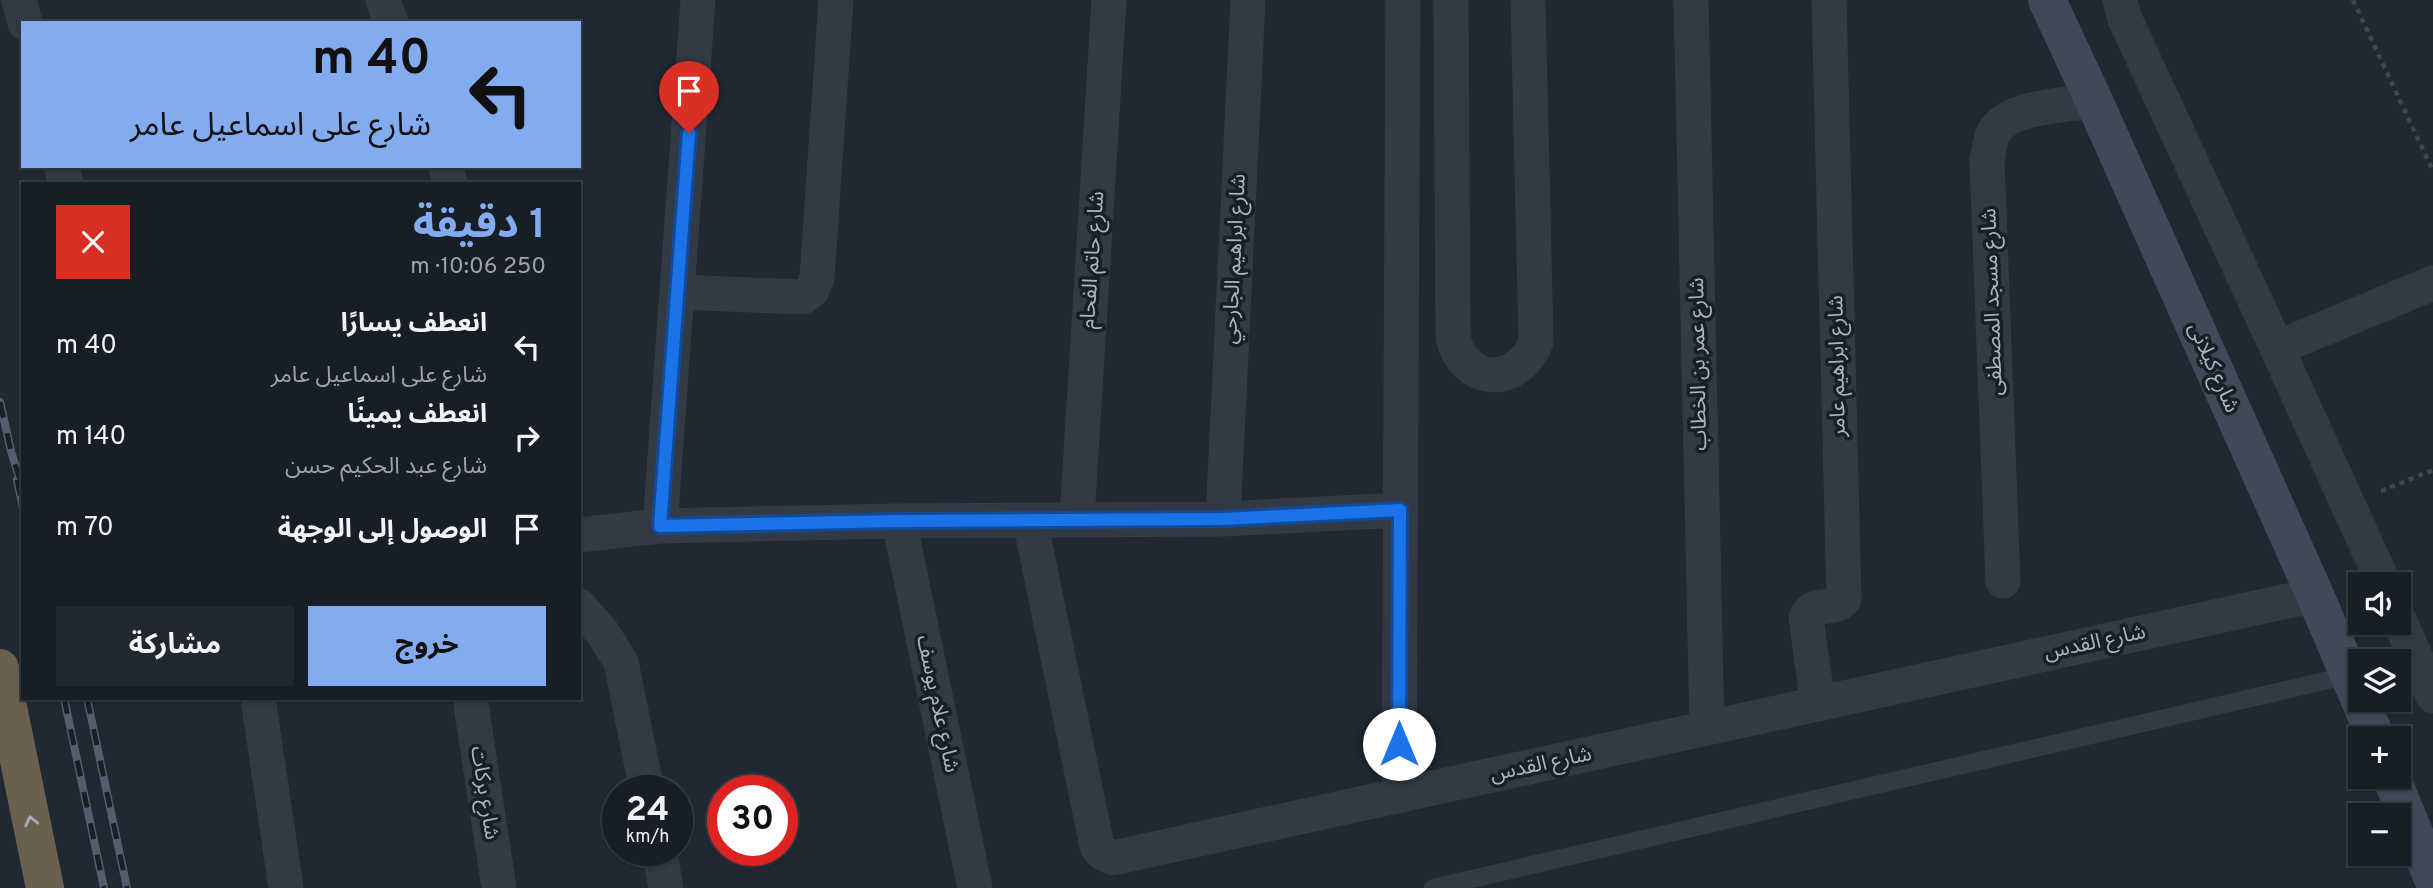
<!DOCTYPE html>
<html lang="ar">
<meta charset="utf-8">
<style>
body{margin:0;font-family:Overpass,"Noto Sans Arabic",sans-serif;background:#21272e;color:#f1f3f6;direction:rtl;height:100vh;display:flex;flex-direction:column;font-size:26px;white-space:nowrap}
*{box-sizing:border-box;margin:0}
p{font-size:23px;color:#9fa2a7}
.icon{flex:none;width:38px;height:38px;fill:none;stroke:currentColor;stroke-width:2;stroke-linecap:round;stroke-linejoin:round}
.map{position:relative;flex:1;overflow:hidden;direction:ltr}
.side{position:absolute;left:21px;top:182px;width:560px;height:518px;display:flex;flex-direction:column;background:#181e26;border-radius:0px;box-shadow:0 2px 5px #0004,0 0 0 2px #363c43;direction:rtl}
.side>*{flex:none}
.top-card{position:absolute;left:21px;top:21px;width:560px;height:147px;border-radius:0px;box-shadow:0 2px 5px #0004,0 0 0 2px #363c43;direction:rtl;background:#83abf0;color:#111;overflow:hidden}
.tools{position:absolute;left:2348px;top:572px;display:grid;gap:14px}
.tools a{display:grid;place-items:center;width:63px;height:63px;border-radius:0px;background:#181e26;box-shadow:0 2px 5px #0004,0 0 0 2px #363c43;font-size:35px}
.speed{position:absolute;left:602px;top:775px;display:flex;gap:14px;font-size:35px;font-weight:700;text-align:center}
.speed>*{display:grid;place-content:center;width:91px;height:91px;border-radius:50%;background:#181e26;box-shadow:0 2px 5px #0004,0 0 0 2px #363c43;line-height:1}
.speed small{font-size:18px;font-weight:400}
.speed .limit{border:10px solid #d22;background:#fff;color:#111}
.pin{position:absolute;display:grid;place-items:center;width:60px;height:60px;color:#fff;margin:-72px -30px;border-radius:50% 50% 50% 0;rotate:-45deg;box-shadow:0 0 7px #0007}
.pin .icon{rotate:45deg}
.me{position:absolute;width:77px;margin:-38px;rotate:0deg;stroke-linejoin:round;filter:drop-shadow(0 0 5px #0008)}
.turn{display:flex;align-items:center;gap:24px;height:147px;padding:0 35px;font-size:32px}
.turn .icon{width:91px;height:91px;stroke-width:2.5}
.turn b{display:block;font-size:49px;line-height:60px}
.round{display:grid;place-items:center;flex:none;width:74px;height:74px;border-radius:0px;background:#21272e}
.summary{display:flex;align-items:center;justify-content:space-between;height:119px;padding:0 35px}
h1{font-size:42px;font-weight:700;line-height:52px;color:#83abf0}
.primary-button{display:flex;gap:14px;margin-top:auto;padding:14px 35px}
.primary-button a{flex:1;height:80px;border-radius:0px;background:#83abf0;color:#111;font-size:28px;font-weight:700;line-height:80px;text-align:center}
.primary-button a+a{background:#21272e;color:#f1f3f6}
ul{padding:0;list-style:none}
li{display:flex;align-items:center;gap:21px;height:91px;padding:0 35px}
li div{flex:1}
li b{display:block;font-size:26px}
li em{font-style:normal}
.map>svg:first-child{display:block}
</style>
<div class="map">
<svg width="2433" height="888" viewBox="0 0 2433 888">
<rect width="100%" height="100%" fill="#202833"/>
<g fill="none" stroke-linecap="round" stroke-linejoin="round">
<path stroke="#3a4b4d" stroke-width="4.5" stroke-dasharray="5 5" stroke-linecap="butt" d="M2353 0 2433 171
M2381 491 2433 470"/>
<path stroke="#333a44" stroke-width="18" d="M1433 888 2350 675"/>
<path stroke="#333a44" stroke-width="35" d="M19 0 25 23
M383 0 391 23
M1451 0 1453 338C1465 386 1518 387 1536 342L1528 0
M1691 0 1707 728
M2120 0 2125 19 2277 348 2384 584
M61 166 66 184
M446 166 450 184
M677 292 803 297 812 290 817 278 836 0
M2277 348 2433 283
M1077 519 1109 0
M1223 519 1248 0
M899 521 975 888
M1030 521 1097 846 1101 852 1113 858 2315 595
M660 526 698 0
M579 535 660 526 899 521 1223 519 1400 510
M2003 581 1987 161C1989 153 1989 142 1993 134 2006 106 2067 105 2094 101
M579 606 602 632 621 662 647 791
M2399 620 2433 696
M258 698 286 888
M470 698 499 888
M1818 704 1806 618C1812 600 1833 612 1844 599L1829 0
M1399 796 1403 0
M659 850 666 888"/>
<path stroke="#414957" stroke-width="38" d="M2047 0 2094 101 2315 595 2376 738
M2391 777 2433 879"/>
<path stroke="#6a6050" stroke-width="38" d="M0 668 45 888"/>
<g stroke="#555d6b" stroke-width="8">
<path id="rail" d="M0 402 11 451 23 490
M17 480 23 508
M64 698 104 888
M87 698 127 888"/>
</g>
<use href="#rail" stroke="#191f28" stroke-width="5" stroke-dasharray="16" stroke-linecap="butt"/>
</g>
<defs><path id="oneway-chevron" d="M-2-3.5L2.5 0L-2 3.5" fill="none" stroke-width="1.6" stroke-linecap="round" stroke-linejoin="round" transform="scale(1.75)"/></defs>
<use stroke="#a6acb6" href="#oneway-chevron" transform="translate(31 821) rotate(-102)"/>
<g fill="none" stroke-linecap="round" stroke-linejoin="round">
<g stroke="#114b97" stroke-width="18">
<path id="route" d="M689 133 660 526 899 521 1223 519 1400 510 1399 744"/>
</g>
<use href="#route" stroke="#1a73e8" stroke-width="12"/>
</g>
<g text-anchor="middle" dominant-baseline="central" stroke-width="7" stroke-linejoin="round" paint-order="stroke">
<g font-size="21" fill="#adb4c1" stroke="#191f28">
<text transform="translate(1235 259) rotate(-87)">شارع ابراهيم الجارحي</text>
<text transform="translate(1093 260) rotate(-86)">شارع حاتم الفحام</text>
<text transform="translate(1993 302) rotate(-92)">شارع مسجد المصطفى</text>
<text transform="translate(1699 364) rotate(-91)">شارع عمر بن الخطاب</text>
<text transform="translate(1838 366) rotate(-91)">شارع ابراهيم عامر</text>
<text transform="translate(2213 368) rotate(66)">شارع كيلانى</text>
<text transform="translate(2095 643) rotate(-12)">شارع القدس</text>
<text transform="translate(937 704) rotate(78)">شارع علام يوسف</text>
<text transform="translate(1541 765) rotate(-12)">شارع القدس</text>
<text transform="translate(484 793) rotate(81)">شارع بركات</text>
</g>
</g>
</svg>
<div class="tools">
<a><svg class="icon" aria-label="sound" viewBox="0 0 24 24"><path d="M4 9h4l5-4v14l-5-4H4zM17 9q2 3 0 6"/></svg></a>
<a><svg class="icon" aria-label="layers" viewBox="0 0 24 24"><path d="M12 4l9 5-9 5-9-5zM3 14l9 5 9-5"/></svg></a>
<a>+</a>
<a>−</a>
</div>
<div class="speed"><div>24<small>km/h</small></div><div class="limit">30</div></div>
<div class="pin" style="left:689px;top:133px;background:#d93025"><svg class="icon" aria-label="arrive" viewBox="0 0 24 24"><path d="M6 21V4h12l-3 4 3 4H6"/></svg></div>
<svg class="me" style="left:1399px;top:744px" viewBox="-20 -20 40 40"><circle r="19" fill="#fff"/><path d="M0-13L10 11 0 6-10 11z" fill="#1a73e8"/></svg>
<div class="top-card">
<div class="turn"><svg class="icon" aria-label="left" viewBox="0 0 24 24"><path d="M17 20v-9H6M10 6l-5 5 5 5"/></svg><div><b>40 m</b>شارع على اسماعيل عامر</div></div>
</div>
<section class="side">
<div class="summary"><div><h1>1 دقيقة</h1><p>250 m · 10:06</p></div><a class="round" style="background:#d93025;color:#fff"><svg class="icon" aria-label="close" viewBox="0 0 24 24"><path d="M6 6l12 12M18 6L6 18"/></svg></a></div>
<ul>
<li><svg class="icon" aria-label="left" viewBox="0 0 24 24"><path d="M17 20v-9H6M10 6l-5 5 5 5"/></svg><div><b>انعطف يسارًا</b><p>شارع على اسماعيل عامر</p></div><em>40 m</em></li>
<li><svg class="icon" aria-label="right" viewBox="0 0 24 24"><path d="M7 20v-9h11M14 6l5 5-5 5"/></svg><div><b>انعطف يمينًا</b><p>شارع عبد الحكيم حسن</p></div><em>140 m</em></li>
<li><svg class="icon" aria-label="arrive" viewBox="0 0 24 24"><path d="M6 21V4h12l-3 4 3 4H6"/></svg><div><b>الوصول إلى الوجهة</b></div><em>70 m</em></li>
</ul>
<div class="primary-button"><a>خروج</a><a>مشاركة</a></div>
</section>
</div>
